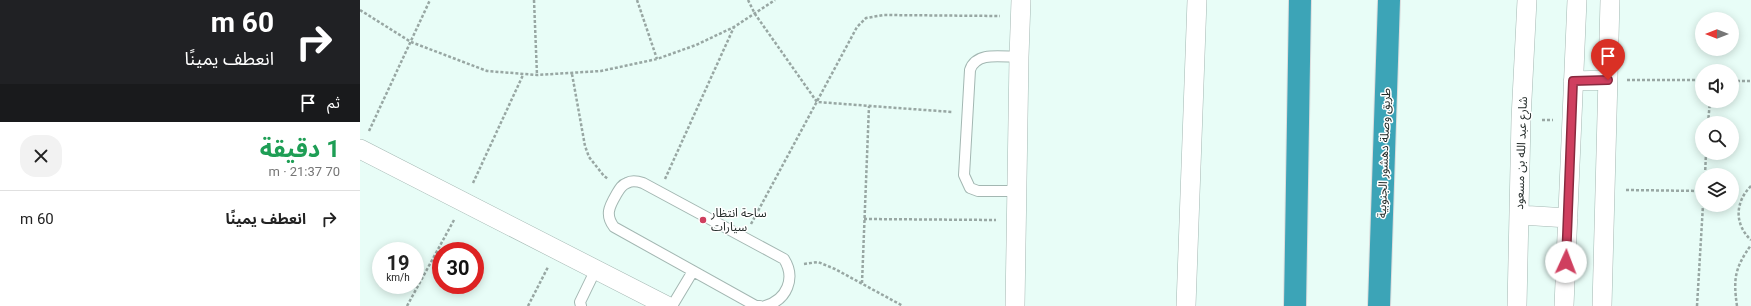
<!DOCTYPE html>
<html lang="ar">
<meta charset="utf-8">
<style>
body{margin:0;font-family:Roboto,"Noto Sans Arabic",sans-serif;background:#f2f2f2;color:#222;direction:rtl;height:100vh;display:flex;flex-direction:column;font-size:15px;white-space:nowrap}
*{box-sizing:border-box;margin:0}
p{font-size:13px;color:#767676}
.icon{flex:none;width:22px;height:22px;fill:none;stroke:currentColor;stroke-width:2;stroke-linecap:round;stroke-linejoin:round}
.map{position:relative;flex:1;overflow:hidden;direction:ltr}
.side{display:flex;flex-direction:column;background:#fff;width:360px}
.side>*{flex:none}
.hud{background:#202124;color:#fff;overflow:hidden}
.needle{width:26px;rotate:270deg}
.tools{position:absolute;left:1335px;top:12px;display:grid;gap:8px}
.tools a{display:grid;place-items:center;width:44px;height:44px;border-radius:50%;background:#fff;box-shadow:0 2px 10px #0003;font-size:20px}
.speed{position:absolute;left:12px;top:242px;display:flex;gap:8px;font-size:20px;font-weight:700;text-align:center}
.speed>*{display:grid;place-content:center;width:52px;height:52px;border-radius:50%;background:#fff;box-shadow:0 2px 10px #0003;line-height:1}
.speed small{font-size:10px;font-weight:400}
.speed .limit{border:6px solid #d22;background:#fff;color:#111}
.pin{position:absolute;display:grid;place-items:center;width:34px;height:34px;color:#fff;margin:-41px -17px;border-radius:50% 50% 50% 0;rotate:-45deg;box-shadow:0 0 4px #0007}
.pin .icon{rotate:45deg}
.me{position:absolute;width:44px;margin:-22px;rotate:2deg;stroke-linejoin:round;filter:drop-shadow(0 0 3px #0008)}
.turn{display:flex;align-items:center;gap:14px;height:84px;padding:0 20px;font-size:18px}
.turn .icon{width:52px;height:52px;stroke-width:2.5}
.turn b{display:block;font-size:28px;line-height:34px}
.then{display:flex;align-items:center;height:38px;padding:0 20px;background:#0003;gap:8px;font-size:15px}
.round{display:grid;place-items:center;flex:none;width:42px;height:42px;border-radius:16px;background:#f2f2f2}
.headline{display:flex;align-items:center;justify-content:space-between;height:68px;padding:0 20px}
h1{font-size:24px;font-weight:700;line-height:30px;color:#1e9e55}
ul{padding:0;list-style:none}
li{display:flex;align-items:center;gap:12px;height:56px;padding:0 20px;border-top:1px solid #e0e0e0}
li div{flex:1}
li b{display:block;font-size:15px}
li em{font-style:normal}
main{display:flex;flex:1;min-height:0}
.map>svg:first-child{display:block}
</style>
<main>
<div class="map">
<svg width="1391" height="306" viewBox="0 0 1391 306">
<rect width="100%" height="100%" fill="#e8fdf7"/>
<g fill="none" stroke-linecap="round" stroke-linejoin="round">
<g stroke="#a3b7b2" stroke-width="12">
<path id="lane" d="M656 191H618L610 188 604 175 610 70C616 51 642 57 659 57
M221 306 220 302 236 269
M312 306 333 271
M400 306H396L254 227C245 215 249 207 256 195 259 190 261 185 267 183 272 180 277 181 283 183L424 259C436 278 427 300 405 306"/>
</g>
<g stroke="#a3b7b2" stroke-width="20">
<path id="street" d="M1213 81 1248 80
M0 149 307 306
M1159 215 1208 218
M655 306 659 57 661 0
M826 306 837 0
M1157 306 1161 119 1167 0
M1204 306 1217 0
M1242 306 1250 0"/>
</g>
<g stroke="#dcdddd" stroke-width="24">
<path id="highway" d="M935 306 940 0
M1019 306 1029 0"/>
</g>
<path stroke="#98a7a3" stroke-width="2.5" stroke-dasharray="3 2" stroke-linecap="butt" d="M174 0 177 75
M277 0 297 59
M388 0 395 14 457 102 592 112
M0 10 51 42 127 71 177 75 241 71 297 59 336 45 374 27 415 0
M212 74 225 146 229 157 244 176 248 179
M1267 80H1342
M1372 81H1391
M1182 120H1193
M1348 123 1350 101
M9 131 70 0
M1345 175 1346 153
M305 179 374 27
M113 183 163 75
M1391 186C1375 202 1374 224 1391 240
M1266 190 1342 191
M504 219 636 220
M391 224 497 27 506 18 524 15 640 16
M444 264 458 262 475 269 543 306
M502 283 509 106
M47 306 94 220
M168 306 188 267
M1337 306 1343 205
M1377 306C1373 278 1375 268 1391 245"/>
<use href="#lane" stroke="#fff" stroke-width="10"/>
<use href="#street" stroke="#fff" stroke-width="19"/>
<use href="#highway" stroke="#3ca4b7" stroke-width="22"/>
</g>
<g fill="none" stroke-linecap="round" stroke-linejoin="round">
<g stroke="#87293e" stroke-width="10">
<path id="route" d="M1206 262 1213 81 1248 80"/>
</g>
<use href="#route" stroke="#cf3f5f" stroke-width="7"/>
</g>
<circle fill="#cf3f5f" stroke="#fff" stroke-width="1.5" cx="343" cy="220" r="4"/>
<g text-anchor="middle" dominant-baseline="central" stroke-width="3" stroke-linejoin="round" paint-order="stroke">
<g font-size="12" fill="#232b29" stroke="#fff">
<text transform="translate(1024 153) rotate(-88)">طريق وصلة دهشور الجنوبية</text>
<text transform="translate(1161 153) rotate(-88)">شارع عبد الله بن مسعود</text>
</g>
<g font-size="12" fill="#232b29" stroke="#fff" text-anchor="start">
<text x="351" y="213">ساحة انتظار<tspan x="351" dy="14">سيارات</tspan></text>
</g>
</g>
</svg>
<div class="tools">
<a><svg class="needle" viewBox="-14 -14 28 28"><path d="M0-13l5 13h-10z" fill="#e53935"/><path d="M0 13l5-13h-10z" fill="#767676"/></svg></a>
<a><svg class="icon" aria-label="sound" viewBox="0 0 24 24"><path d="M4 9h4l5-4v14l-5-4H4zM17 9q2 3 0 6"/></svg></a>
<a><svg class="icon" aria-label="search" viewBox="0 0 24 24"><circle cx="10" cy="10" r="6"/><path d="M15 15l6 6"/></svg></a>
<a><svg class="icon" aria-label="layers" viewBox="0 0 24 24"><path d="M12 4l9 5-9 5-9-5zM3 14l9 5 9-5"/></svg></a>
</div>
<div class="speed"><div>19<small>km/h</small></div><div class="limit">30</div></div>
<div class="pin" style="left:1248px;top:80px;background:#d93025"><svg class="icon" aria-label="arrive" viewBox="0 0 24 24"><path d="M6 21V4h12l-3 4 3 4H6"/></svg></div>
<svg class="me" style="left:1206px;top:262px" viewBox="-20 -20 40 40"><circle r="19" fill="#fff"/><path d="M0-13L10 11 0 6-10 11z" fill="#cf3f5f"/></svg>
</div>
<section class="side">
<div class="hud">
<div class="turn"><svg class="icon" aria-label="right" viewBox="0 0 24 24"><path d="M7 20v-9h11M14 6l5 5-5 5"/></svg><div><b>60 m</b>انعطف يمينًا</div></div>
<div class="then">ثم<svg class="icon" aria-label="arrive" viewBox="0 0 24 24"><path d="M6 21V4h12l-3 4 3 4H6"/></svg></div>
</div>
<div class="headline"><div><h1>1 دقيقة</h1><p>70 m · 21:37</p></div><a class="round"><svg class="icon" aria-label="close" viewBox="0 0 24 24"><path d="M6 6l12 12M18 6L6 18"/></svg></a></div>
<ul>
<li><svg class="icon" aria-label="right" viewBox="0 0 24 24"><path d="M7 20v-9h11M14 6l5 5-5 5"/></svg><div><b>انعطف يمينًا</b></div><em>60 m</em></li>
</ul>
</section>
</main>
